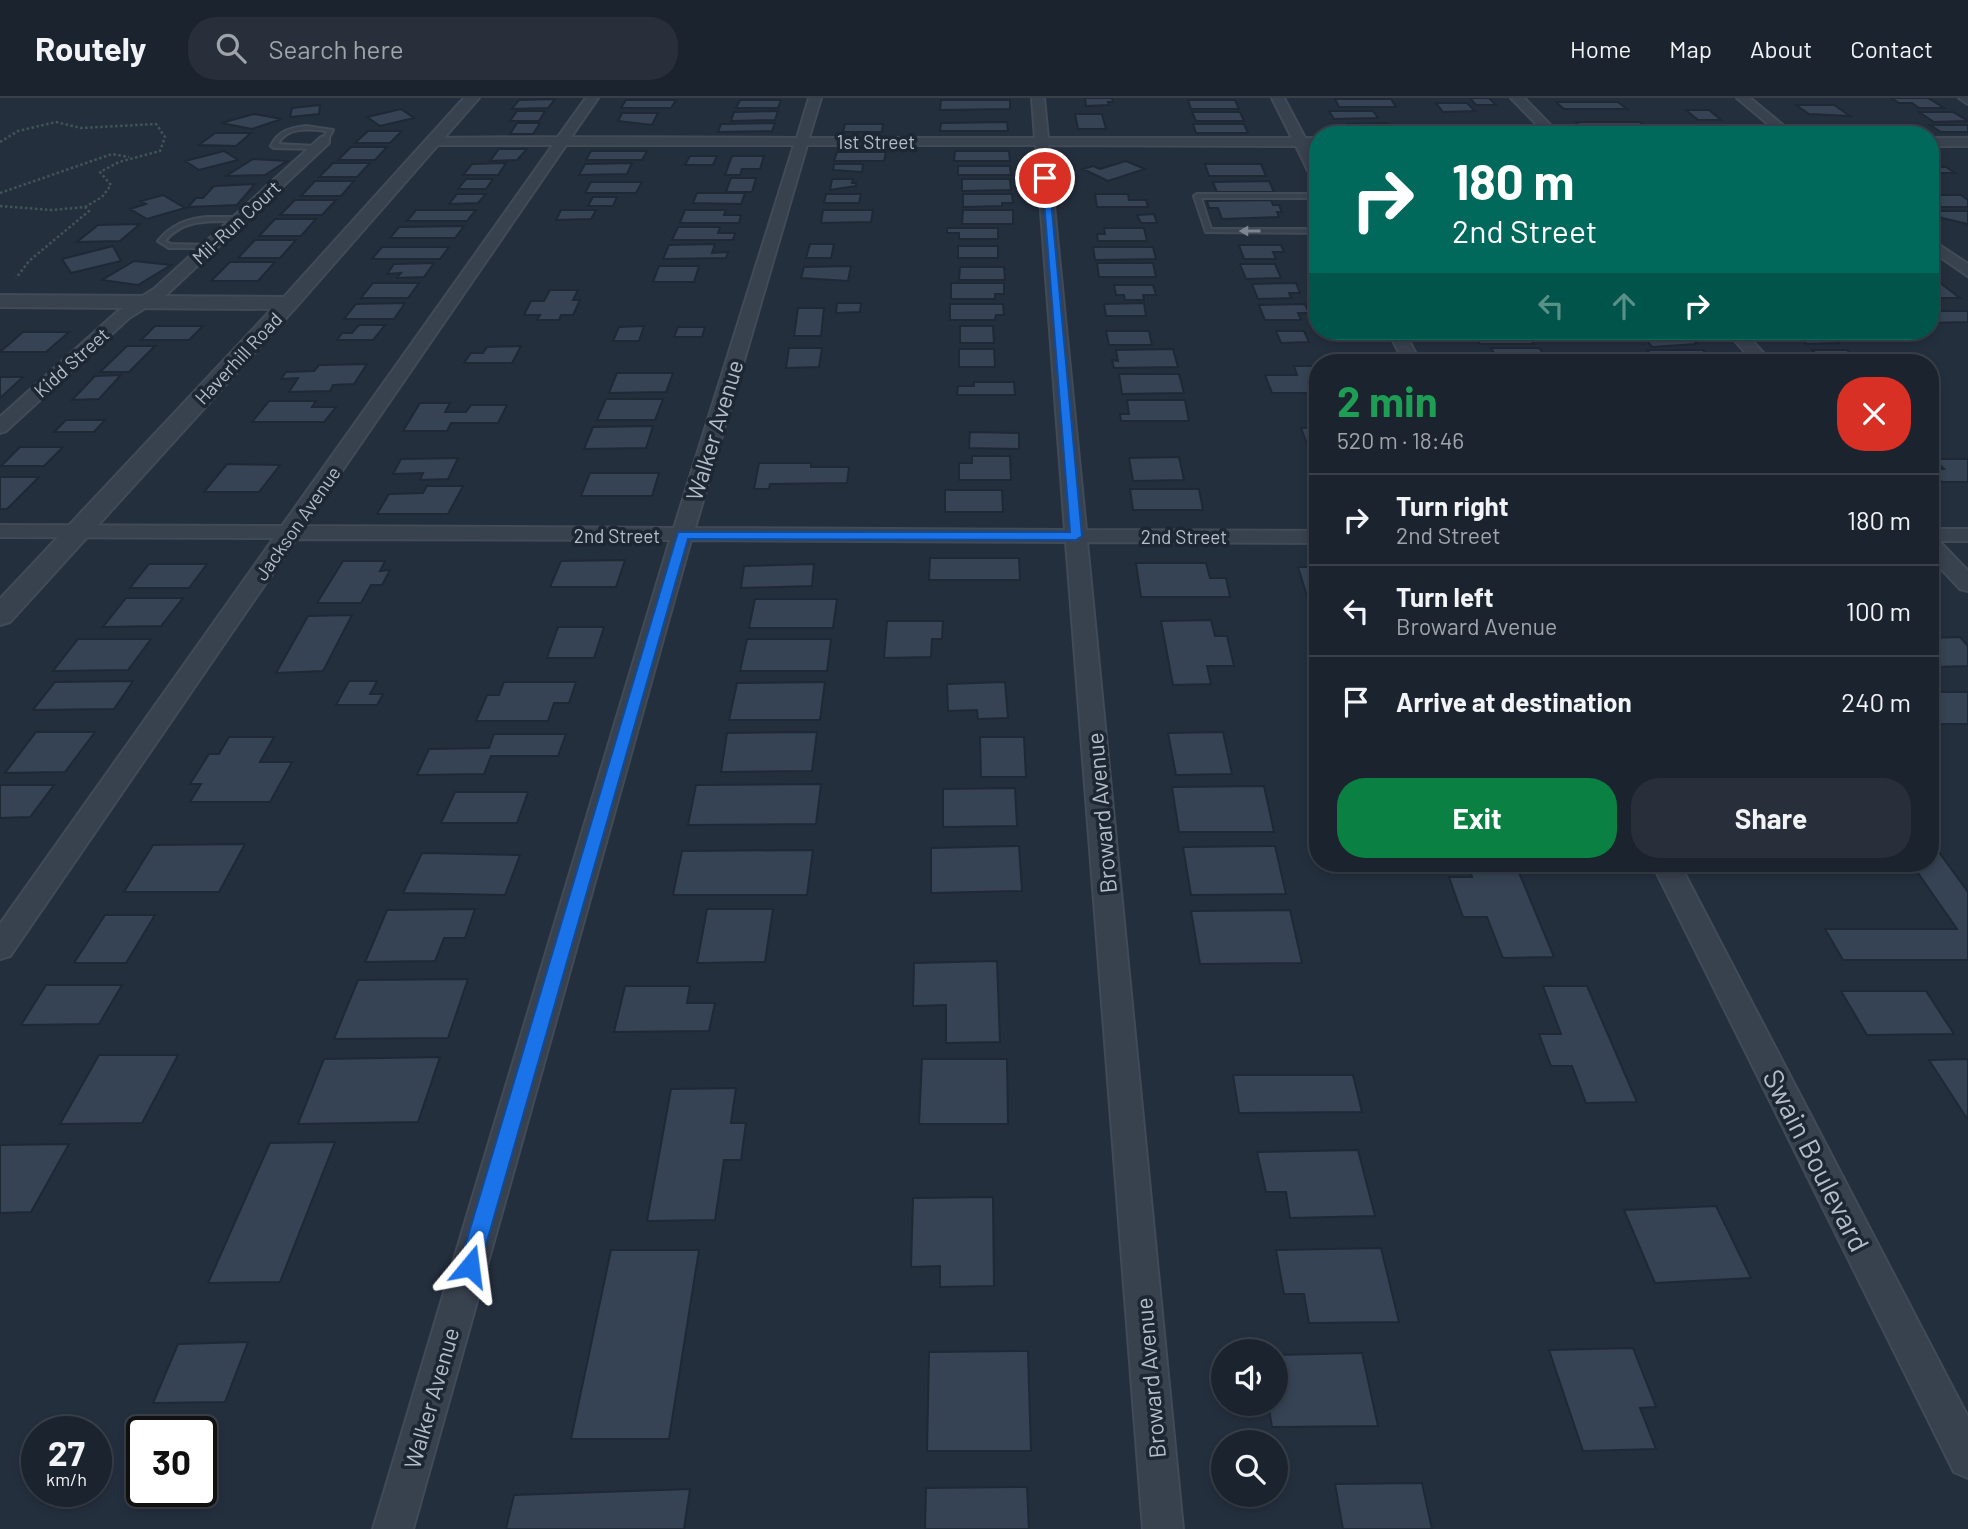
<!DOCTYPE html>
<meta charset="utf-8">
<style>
body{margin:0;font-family:Barlow,sans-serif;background:#282f3a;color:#f1f3f6;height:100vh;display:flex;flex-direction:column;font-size:26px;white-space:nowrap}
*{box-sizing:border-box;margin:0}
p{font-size:23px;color:#a0a4aa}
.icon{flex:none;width:38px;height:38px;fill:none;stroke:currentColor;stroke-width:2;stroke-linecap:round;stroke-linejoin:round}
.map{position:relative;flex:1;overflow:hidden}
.side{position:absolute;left:1309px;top:256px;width:630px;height:518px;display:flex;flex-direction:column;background:#1b232e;border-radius:28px;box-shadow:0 4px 10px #0003,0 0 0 2px #39404a}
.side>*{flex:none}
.banner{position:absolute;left:1309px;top:28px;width:630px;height:214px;border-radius:28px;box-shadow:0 4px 10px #0003,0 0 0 2px #39404a;background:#00695c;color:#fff;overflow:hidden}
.controls{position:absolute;left:1211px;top:1241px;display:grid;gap:14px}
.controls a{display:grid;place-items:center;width:77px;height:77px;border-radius:50%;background:#1b232e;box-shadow:0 4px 10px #0003,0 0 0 2px #39404a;font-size:35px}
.speed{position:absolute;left:21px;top:1318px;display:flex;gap:14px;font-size:35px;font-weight:700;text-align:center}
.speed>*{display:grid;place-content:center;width:91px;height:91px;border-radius:50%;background:#1b232e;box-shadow:0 4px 10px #0003,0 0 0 2px #39404a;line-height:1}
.speed small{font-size:18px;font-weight:400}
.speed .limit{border:4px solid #111;border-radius:10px;background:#fff;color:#111}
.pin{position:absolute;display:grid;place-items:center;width:60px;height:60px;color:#fff;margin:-30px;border:4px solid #fff;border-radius:50%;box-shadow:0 2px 7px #0007}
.me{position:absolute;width:77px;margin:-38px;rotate:16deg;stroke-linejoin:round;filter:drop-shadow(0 0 5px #0008)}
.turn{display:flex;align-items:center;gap:24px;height:147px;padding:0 28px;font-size:32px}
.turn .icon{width:91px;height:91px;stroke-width:2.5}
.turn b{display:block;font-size:49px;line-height:60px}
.lanes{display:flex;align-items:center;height:66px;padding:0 28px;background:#0003;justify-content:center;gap:35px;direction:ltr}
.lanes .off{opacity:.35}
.round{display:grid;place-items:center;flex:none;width:74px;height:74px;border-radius:28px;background:#282f3a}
.head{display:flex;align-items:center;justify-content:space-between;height:119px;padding:0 28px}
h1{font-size:42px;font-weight:700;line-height:52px;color:#1e9e55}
.action{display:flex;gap:14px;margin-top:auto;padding:14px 28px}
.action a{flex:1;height:80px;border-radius:28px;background:#0b8043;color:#fff;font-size:28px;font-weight:700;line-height:80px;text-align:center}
.action a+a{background:#282f3a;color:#f1f3f6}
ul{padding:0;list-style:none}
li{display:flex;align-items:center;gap:21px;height:91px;padding:0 28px;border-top:2px solid #39404a}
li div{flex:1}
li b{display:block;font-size:26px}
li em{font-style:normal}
header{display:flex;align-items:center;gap:42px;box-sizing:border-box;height:98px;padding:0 35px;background:#1b232e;border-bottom:2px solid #39404a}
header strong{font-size:33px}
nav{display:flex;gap:38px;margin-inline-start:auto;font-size:24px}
.search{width:490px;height:63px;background:#282f3a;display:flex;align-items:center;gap:18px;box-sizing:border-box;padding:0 24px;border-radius:28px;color:#a0a4aa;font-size:26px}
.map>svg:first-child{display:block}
</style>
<header>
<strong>Routely</strong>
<div class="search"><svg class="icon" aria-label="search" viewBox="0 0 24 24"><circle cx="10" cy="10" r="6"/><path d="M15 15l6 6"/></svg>Search here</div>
<nav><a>Home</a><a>Map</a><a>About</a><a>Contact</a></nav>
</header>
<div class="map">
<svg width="1968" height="1431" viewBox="0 0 1968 1431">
<rect width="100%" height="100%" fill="#242f3e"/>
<path fill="#364354" stroke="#1f2835" stroke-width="2" d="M1085 0H1112L1113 4H1108L1109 7 1086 8Z
M1470 0H1489L1496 7H1476Z
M1891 0H1928L1944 10H1919L1912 5H1899Z
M555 1 548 10 512 11 519 2Z
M1335 1H1391L1396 9H1339Z
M626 2H676L671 10H621Z
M740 2H781L778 10H736Z
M941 2H1010V11L940 12Z
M1188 2H1235L1239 11H1191Z
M1556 4H1618L1627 11H1564Z
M1436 5H1467L1475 13 1443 14Z
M320 7 319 16 290 19 292 10Z
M1796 7H1834L1850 18 1809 16Z
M401 11 414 20 380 28 367 19Z
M1686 12H1709L1721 22H1698Z
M517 13H545L539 23H510Z
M778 13 775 22 731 23 734 14Z
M1329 13H1373L1378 20 1334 21Z
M1192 14H1240L1244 23H1196Z
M1919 14H1953L1968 23 1934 24Z
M622 15H658L652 27 618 23Z
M254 16 282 21 252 31 221 25Z
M1075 16H1102L1106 31H1078Z
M1007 24 1008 33H940L941 25Z
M1576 24H1640L1650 32H1584Z
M517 25H540L533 36H510Z
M775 25 772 33 718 34 721 26Z
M1387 25 1392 33H1353L1348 26Z
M845 26H883L882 34H843Z
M1193 26H1244L1248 35H1196Z
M1930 27H1968V34H1941Z
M368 33H402L390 45H355Z
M215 35H251L236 48 199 47Z
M351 49H387L375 62H338Z
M499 51H527L517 62 490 63Z
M224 53 238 62 199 72 185 63Z
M591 53H647L642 62H586Z
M955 53H1009L1010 63H954Z
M837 54H886L884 63H834Z
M690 58H717L713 67H685Z
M732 58H764L760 71H742L740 77H725Z
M253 61 287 63 265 77 226 78Z
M1126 63 1145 71 1108 83 1083 71 1093 68 1100 71Z
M333 65H370L357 79H319Z
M506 65 498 77H463L472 66Z
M632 65 627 76 579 77 585 66Z
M834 66H863L862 74 833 72Z
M1205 66H1261L1266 78H1209Z
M958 68H1010L1011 77H958Z
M1930 69H1946L1955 75H1930Z
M731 80H756L752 94H726Z
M466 81H493L486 91H458Z
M832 81H853L852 85H856V88L830 92Z
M962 81H1010L1011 92 962 93Z
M315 83H354L341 98H301Z
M1269 83 1274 94H1217L1213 84Z
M591 84H642L636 95H585Z
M255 86 237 107 188 109 196 100H203L214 88Z
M697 95H745L741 106 693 105Z
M457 96H486L478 105 449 106Z
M826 96H861L859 105H824Z
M963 96H1012L1013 105H1002V108L963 109Z
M1095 96H1128L1129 102H1146L1148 109H1097Z
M163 97 185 110 147 121 130 111 146 106 141 103Z
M1930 97H1961L1968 102V109H1930Z
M593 99H617L613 108H588Z
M295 102H336L322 117H280Z
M1271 102 1273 107H1279L1282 114H1277L1279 119 1222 121 1218 110H1209L1207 103Z
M416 112H476L467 123H407Z
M561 112H596L591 121 556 122Z
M685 112H726L724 117H741L739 125H680Z
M823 112H873L871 124 821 125Z
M963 112H1013V126H962Z
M1932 113H1968V126L1942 120Z
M1154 116 1157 125H1141L1137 117Z
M275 121H316L301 138H259Z
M140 126 120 143 77 144 98 127Z
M464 128 455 140H390L399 129Z
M678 129H720L718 135H735L733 142H672Z
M947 130H998V141H959V135H947Z
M1104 130H1144L1147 143H1098L1097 136H1105Z
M255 142H296L280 160H238Z
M715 146 712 155 728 154 726 160 663 161 669 147Z
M810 146H834L831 160H806Z
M1239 147H1281L1284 154H1273L1276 161H1244Z
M113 148 121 163 71 175 62 161Z
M958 148H998V160H958Z
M382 149H449L440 161H372Z
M1093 149H1153L1156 161 1095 162Z
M134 163 171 167 138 187 102 182Z
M230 164H275L258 183H211Z
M434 165 424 179 397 180 401 175 387 176 394 166Z
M1097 165H1153L1156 179H1099Z
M1240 166H1275L1281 180 1246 181Z
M659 168H699L694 184H653Z
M851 168 848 183 801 180 804 169Z
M960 169H1004L1005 182H959Z
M1930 181H1935L1960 200H1935L1930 197Z
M373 185H419L408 200H361Z
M951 185H1004V196H995V201H951Z
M1296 185 1300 195H1289L1291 200 1258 201 1252 186Z
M1114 187H1153L1156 197H1143L1144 202H1125L1124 197H1116Z
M550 192H578L573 202H580L573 217H561L559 222H537L540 217H524L531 203H544Z
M405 205 394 221H344L356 206Z
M837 205H861L860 214 836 215Z
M1144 205 1146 218H1106L1104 206Z
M950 206H1003L1004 217H996L995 222H950Z
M1305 206 1309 215H1298L1301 222H1265L1259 207Z
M798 210H824L821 238H794Z
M1930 213H1968V224L1930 225Z
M359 227H385L373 242H337L342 235H352Z
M155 228H203L189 242H141Z
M644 228 639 243H613L619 229Z
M960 228H993L994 245H960Z
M678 229H705L702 239H674Z
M1106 233H1149L1152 247H1109Z
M1276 233H1304L1309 244 1281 245Z
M1471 233H1524L1534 246H1480Z
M1639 233H1685L1697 246 1652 249Z
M1793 233H1826L1839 245 1807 246Z
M23 234H69L46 254H0Z
M127 248H155L129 274H100Z
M521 248 512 265H464L471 255H483L487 249Z
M789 250H822L819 269 786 270Z
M1491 250H1539L1550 264H1512L1509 261H1498Z
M959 251H994L995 269H959Z
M1173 251 1178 269 1114 270 1112 262 1118 263 1116 252Z
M1647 252H1703L1714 264H1657Z
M1812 252H1847L1860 264H1825Z
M367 266 354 286 333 287 330 293 289 294 298 280 281 281 286 274 314 273 319 267Z
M1294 268H1318V295H1272L1265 277H1297Z
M617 275H673L666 294 609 295Z
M1119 276H1179L1184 295 1122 296Z
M121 277 99 301 72 302 95 278Z
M0 279H23L0 300Z
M974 284H1014L1015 297H957L958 288H974Z
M606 301H663L655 322H597Z
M1127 302H1185L1189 323H1121L1120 316H1129Z
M269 303H316L312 309H336L324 324H252Z
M420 305H450L445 314H466L471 307H507L498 325H451L447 333H403Z
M66 322H105L94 334H54Z
M653 328 646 350 584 351 593 329Z
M1301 330H1318V351H1309Z
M970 334 1019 335V351L969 350Z
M20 349H63L44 368H1Z
M972 358H1010L1011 382H959V365H972Z
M1179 359 1184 382 1133 383 1129 360Z
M458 360 448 381 420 382 423 375 393 376 401 361Z
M1934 361H1968V384H1942L1930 372 1944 371Z
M759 365H811V369H849L847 385 770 386 769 391H754Z
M227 366 280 367 259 394H204Z
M590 375H659L652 398H581Z
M0 379H39L7 411H0Z
M427 388H463L448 416H377L389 396 423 395Z
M1309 390H1318V412H1316Z
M1130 391H1199L1203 412H1133Z
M945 392H1002L1003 414H945Z
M930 460H1019L1020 482H929Z
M625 462 616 489H550L561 463Z
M343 463H385L380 473 390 472 382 487H371L361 505H317Z
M1136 465H1206L1210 480H1226L1230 499H1141Z
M149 466H207L189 490H130Z
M814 466 812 488 741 490 744 468Z
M1298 469H1318V508H1310Z
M126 500H183L161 528 103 529Z
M755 501H837L833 530H749Z
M352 517 323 573 276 575 308 518Z
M1211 522 1215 538H1227L1234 568H1207L1211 586 1173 587 1161 523Z
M887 523H943L942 541H932L931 559 884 560Z
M558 529H604L594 560H547Z
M1960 539 1968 548V568L1936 569 1930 563V540Z
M78 541H151L128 572 53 573Z
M747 541H831L827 573H740Z
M133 583 114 611 33 612 55 584Z
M349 583H377L370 596H383L377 607H336Z
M504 584H576L569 605H554L548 623H476L487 597H499Z
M825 584 820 622H729L737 585Z
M1005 584 1008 620 978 621 977 612 948 613 947 586Z
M1930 594H1968V626H1941L1930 613Z
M36 634H95L65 674 5 675Z
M817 634 812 673 721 674 727 635Z
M1223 634 1232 676 1176 677 1168 635Z
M494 636H566L558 658H491L484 676 417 677 429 651 489 650Z
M229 639H274L260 664H292L270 704H190L201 686H190L209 656H219Z
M980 639H1024L1026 679H981Z
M821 686 816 726 688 727 696 687Z
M0 687H54L30 719 0 720Z
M1264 688 1274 734H1179L1172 689Z
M1015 690 1017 728 943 729V691Z
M455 694H528L517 725H441Z
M1930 742 1968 794V862H1843L1825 831H1957L1911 765H1930Z
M245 746 219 794H124L153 747Z
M1019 748 1022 793 931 795V750Z
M1275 748 1286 796 1191 797 1183 749Z
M813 752 807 797H673L682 753Z
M422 755 520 757 505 797 403 795Z
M1467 765H1515L1554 859 1503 860 1487 819H1463L1449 779H1472Z
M475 811 465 840H444L435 863 365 864 387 812Z
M707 811H773L765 864 697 865Z
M1290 812 1302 865 1200 866 1191 813Z
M105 817H155L126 865H74Z
M997 863 1000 944 946 945V907L913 908 914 865Z
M468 881 448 940 334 941 358 882Z
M46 887H122L99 926 21 927Z
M625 888H690L687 905H715L709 933 614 934Z
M1543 888H1587L1637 1004 1586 1005 1572 968H1551L1539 936H1561Z
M1841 893H1926L1954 936 1867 937Z
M99 957H178L142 1025 60 1026Z
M440 959 418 1024 298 1026 324 961Z
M922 961H1007L1008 1026H919Z
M1968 961V1022L1929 962Z
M1233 977H1353L1362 1014 1239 1015Z
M736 990 731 1025H746L741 1062H724L715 1122 647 1123 671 991Z
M335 1044 280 1184 208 1185 270 1045Z
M69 1046 31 1114 0 1115V1047Z
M1358 1052 1375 1118 1290 1120 1286 1094H1266L1257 1054Z
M993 1099 994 1188 940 1189V1168L911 1169 913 1100Z
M1716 1108 1751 1180 1655 1185 1624 1112Z
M1381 1150 1399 1224 1309 1225 1304 1196H1284L1276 1152Z
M611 1152H699L669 1341H571Z
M248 1244 225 1304 153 1305 178 1246Z
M1633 1250 1656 1309 1640 1310 1656 1351 1583 1353 1549 1252Z
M1028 1253 1031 1353H927L929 1254Z
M1362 1255 1378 1328 1272 1329 1268 1306H1276V1257Z
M1422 1385 1432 1431H1343L1335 1386Z
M1027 1389 1029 1431H925L926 1390Z
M690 1391 684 1431H506L514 1397Z"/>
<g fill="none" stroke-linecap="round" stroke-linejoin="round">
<g stroke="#414a57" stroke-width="4">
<path id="service" d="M306 28 333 32 327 43 322 42 327 33C309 31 287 28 278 46L316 48 318 51 274 50 271 48C278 33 290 30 306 28Z
M1318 96V100H1201L1211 131H1318V135L1206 134 1194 98 1197 96Z
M207 119H239L242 121 239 123C212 123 184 120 165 143L171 146 208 147 210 148V150H169L158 143C171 127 186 121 207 119Z"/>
</g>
<g stroke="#414a57" stroke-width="4">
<path id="minor" d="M586 0H598L571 39 797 40 809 0H821L809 40H1035L1032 0H1044L1048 40H1292L1272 0H1284L1305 40H1318V48H1309L1318 66V83L1311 79 1296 48 1048 47 1086 432 1318 433V445L1087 444 1183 1431H1143L1066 444 691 442 413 1431H373L670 442 296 441 10 858 0 861V826L274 440 0 439V427L282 428 553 47H433L427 43 429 40 558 39ZM566 47H794L674 430 304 428ZM807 47H1036L1065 432 695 430Z
M1511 0H1524L1560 37H1547Z
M1737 0H1750L1795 37H1781Z
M1959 0H1968V6Z
M325 38 329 39V45L166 197 129 220 6 333 0 335V319L117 214 154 191 321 39Z
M1930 40H1968V48H1930Z
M1930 141 1968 166V178L1930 152Z
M1388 233H1404L1420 264H1404Z
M1726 233H1743L1772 264H1754Z
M1930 431H1968V443H1939L1968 473V493L1960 491 1930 459Z
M1652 765H1679L1968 1319V1380L1954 1374Z"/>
</g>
<g stroke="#414a57" stroke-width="4">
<path id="tertiary" d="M464 0H479L296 209 10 524 0 527V501L272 211 0 209V197L284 199Z"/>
</g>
<path stroke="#3f5557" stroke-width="2.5" stroke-dasharray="2.5 2.5" stroke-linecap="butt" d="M0 44 18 33 56 24 81 30 156 26 165 39 160 53 119 64 100 74 111 87 102 99 85 109
M0 95 112 56 129 59
M0 108 52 112 85 109 89 113 29 163 16 180"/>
<use href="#service" fill="#38414e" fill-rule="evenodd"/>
<use href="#minor" fill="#38414e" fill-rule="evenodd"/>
<use href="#tertiary" fill="#38414e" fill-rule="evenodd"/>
</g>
<defs><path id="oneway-solid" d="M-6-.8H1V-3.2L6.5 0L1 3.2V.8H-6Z" transform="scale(1.75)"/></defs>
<use fill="#7c8592" href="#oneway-solid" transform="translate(1250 133) rotate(180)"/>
<path fill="#1a73e8" stroke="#114b97" stroke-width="2" d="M1042 78 1049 80 1082 438 1076 442 688 441 480 1168 477 1176 470 1179 462 1176 459 1168 678 434H1070Z"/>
<g text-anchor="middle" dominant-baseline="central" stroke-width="7" stroke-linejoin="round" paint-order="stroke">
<g font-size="19" fill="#b4bcc9" stroke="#1d2633">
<text x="876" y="43">1st Street</text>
<text transform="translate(236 124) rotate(-43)">Mil-Run Court</text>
<text transform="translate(238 260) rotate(-47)">Haverhill Road</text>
<text transform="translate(71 264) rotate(-42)">Kidd Street</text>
<text transform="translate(297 425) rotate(-55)">Jackson Avenue</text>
<text x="617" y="437">2nd Street</text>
<text x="1184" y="438">2nd Street</text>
</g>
<g font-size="23" fill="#b4bcc9" stroke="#1d2633">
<text transform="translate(714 332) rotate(-73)">Walker Avenue</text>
<text transform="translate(1101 715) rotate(-95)">Broward Avenue</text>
<text transform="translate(1150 1280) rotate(-95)">Broward Avenue</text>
<text transform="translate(431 1300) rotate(-74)">Walker Avenue</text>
</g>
<g font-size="28" fill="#b4bcc9" stroke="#1d2633">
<text transform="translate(1817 1062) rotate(63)">Swain Boulevard</text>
</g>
</g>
</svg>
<div class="controls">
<a><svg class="icon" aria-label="sound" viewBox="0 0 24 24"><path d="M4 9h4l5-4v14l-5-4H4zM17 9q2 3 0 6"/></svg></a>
<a><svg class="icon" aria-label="search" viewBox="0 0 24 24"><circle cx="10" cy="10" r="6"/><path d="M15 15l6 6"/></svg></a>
</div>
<div class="speed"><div>27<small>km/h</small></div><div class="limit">30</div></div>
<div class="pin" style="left:1045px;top:80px;background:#d93025"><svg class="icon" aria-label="arrive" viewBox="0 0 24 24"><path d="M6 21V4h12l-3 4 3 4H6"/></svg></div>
<svg class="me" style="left:470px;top:1168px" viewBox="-20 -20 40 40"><path d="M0-17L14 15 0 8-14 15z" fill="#1a73e8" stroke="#fff" stroke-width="4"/></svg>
<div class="banner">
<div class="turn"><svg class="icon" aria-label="right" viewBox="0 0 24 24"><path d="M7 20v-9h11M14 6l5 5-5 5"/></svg><div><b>180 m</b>2nd Street</div></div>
<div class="lanes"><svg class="icon off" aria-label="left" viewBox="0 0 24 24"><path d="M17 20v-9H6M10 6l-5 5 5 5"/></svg><svg class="icon off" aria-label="ahead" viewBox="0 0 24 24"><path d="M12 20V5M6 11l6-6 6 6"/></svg><svg class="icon" aria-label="right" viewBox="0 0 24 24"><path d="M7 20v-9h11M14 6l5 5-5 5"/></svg></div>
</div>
<section class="side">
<div class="head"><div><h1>2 min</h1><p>520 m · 18:46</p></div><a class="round" style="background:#d93025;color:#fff"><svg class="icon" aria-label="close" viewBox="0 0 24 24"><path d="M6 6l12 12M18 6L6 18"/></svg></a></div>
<ul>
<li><svg class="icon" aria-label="right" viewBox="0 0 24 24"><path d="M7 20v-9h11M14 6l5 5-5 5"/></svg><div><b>Turn right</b><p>2nd Street</p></div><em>180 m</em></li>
<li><svg class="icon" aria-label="left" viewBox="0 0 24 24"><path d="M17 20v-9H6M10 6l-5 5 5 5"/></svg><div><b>Turn left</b><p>Broward Avenue</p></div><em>100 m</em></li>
<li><svg class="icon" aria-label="arrive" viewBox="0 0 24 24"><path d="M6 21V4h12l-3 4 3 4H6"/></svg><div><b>Arrive at destination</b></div><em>240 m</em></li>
</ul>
<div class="action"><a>Exit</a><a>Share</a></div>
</section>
</div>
